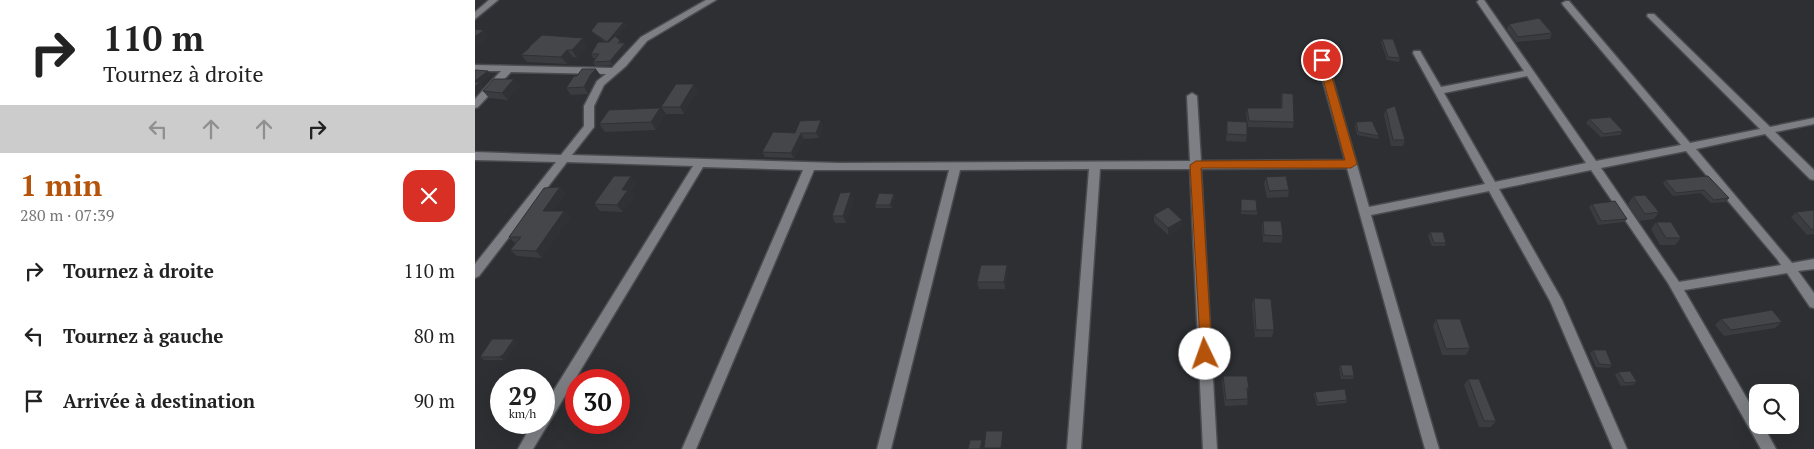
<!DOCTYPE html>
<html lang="fr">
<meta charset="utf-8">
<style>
body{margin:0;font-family:"PT Serif",serif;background:#f2f2f2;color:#222;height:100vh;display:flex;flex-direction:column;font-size:19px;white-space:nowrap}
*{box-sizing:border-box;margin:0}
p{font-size:16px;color:#767676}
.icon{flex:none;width:28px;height:28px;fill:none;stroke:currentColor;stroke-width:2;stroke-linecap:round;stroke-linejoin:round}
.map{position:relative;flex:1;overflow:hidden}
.side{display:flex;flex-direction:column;background:#fff;width:475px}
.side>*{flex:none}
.banner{background:#fff;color:#222;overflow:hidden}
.controls{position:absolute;left:1274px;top:384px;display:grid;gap:10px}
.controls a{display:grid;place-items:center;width:50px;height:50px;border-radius:10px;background:#fff;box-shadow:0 5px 20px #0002;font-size:25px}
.speed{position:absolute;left:15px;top:369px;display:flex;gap:10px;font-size:25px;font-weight:700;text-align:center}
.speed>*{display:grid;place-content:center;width:65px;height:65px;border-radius:50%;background:#fff;box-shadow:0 5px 20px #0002;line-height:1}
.speed small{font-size:12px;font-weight:400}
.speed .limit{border:8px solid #d22;background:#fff;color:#111}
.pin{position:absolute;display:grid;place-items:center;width:42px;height:42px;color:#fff;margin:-21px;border:2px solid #fff;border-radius:50%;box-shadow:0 1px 5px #0007}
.me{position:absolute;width:55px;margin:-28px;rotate:357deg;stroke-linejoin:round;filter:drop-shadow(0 0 4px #0008)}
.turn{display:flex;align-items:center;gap:18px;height:105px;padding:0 20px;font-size:22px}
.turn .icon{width:65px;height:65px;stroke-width:2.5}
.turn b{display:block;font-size:35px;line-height:42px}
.lanes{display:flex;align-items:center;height:48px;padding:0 20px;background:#0003;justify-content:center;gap:25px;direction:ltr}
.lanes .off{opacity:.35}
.round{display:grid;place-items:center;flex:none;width:52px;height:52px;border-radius:15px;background:#f2f2f2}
.summary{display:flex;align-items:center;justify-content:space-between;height:85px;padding:0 20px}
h1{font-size:30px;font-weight:700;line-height:38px;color:#b45309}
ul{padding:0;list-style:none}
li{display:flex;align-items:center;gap:15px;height:65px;padding:0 20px}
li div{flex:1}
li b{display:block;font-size:19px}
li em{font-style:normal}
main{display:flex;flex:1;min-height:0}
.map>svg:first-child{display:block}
</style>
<main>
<section class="side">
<div class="banner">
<div class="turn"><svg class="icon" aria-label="right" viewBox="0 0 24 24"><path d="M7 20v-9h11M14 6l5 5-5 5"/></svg><div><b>110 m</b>Tournez à droite</div></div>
<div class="lanes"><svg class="icon off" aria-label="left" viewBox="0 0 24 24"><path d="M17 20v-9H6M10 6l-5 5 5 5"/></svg><svg class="icon off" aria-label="ahead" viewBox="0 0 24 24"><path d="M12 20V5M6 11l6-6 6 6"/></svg><svg class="icon off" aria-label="ahead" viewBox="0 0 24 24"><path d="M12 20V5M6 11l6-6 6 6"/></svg><svg class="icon" aria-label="right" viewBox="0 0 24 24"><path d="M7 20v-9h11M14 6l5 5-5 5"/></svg></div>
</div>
<div class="summary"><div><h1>1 min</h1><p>280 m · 07:39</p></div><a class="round" style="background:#d93025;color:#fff"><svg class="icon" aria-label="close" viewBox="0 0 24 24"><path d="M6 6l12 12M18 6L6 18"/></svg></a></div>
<ul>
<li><svg class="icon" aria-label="right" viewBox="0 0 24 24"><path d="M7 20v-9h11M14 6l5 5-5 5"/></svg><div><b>Tournez à droite</b></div><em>110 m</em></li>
<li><svg class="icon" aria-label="left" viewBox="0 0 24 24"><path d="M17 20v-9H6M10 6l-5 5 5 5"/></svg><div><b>Tournez à gauche</b></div><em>80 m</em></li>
<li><svg class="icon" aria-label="arrive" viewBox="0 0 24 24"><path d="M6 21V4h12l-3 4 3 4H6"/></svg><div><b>Arrivée à destination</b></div><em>90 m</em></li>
</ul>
</section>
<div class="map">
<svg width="1339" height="449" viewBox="0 0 1339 449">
<rect width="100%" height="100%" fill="#2d2f33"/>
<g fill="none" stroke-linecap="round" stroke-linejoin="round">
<g stroke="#4a4b4f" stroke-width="3">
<path id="street" d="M14 0H23L0 19V12Z
M231 0H241L172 41 151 66 129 85 119 106V127L97 155 364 163 715 161 712 96 717 93 722 96 726 161 870 160 842 60 847 57 852 60 894 207 1010 184 938 53 939 51H945L966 87 1049 71 1002 2 1004 0H1009L1121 161 1206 145 1088 5 1087 3 1091 1H1094L1215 143 1285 129 1172 16 1173 14H1179L1295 127 1339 118V124L1300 132 1339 170V180L1335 179 1290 134 1221 149 1317 263 1339 259V269L1323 271 1339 293V308L1335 307 1312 273 1209 290 1282 416V425H1288L1301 449H1286L1193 283 1116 170 1024 189 1087 300 1152 449H1138L1075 301 1014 191 896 215 964 449H950L872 168 726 169 742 449H728L715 169H625L606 449H592L614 169 485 170 416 449H402L474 170H339L221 449H207L328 170 228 167 58 449H43L58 422H69V406L218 166 92 162 4 276 0 278V264L81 162 0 160V152L86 155 109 126V106L122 81 131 74 36 72 3 107 0 108V99L26 71H0V65L137 68 166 37ZM1052 76 1111 163 1020 182 969 93ZM1211 151 1302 259 1306 265 1204 282 1126 168Z"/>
</g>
<use href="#street" fill="#7d7f84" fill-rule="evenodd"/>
</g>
<path fill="#3a3c40" d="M149 22 151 26 141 37 147 43 152 46 137 65 120 66 118 62 121 58H118L116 54 130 42 119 34 116 31Z
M1034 24 1077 33 1075 39 1041 42 1032 29Z
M907 39 925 58 924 62 912 60 906 42Z
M113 45 102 58 98 57 92 64 52 62 46 55 54 48V47Z
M126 76 120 80 113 94 96 95 91 88Z
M39 79 45 86 33 100 14 98 8 91Z
M219 84 223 91 209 114H191L186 107Z
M807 93 819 122 818 128 773 127 771 114 772 108H806V99Z
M185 108 190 115 181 130 130 132 124 124Z
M911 109 930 140 928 146H916L909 115Z
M1114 119 1148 131 1145 135 1126 137 1111 123Z
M752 121 772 135 771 142 751 141Z
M881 122 904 136 903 139 882 135 880 126Z
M348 126 344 138 329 139 319 158 290 157 287 152 320 133Z
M156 176 161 183 155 192 159 197 148 212 125 211 119 204Z
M1233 176 1254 198 1251 202 1236 203 1226 193 1198 196 1188 184 1190 180Z
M791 177 814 190 813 197 792 198 789 184Z
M85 187 90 194 78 211H89L95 217 67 258 42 256 35 250 41 244 34 237Z
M1158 196 1184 212 1179 219 1164 221 1153 204Z
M420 197 417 208H401L400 205Z
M379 199 371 223H360L357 216Z
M766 199 782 211V215L766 214Z
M1117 204 1152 219 1149 222 1123 225 1114 207Z
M1339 210V234L1332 235 1316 217 1321 212Z
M679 215 707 227 693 235 679 222Z
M788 221 808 236 806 243 788 242 787 228Z
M1181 222 1206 238 1200 245H1185L1176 229Z
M955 232 971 243 970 246H957L953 236Z
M533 272 530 289H504L502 282Z
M779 298 799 330 797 337H780L777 305Z
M961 319 995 348 991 355H967L958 326Z
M1246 319 1307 322 1300 328 1249 336 1240 325Z
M43 342 32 358 29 360H9L5 357Z
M1118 350 1137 365 1134 368 1121 367 1115 353Z
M865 365 879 376 878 379H866L864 368Z
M1143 372 1162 382 1158 385 1146 386 1140 375Z
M748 376 774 388 772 394 773 399 772 405 750 406 747 383Z
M993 379 1021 421 1016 427H1004L989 385Z
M840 392 872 400 871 403 842 406 839 395Z"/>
<path fill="#303134" d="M0 0H9L0 8Z
M149 22 151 26 134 46 132 42Z
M9 30 14 37 3 47 0 44V37Z
M108 38 113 45 102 58 97 50Z
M150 43 152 46 137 65 135 61Z
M92 50 98 57 92 64 86 57Z
M121 69 126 76 120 80 113 94 109 87 116 74Z
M13 71 17 75 7 83 9 86 0 96V81Z
M39 79 45 86 33 100 27 93Z
M219 84 223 91 209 114 205 107Z
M185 108 190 115 181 130 176 122Z
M346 120 348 126 344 138 341 133Z
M326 133 329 139 319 158 316 153Z
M156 176 161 183 155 192 159 197 148 212 142 205 147 190Z
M85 187 90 194 74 217 68 211Z
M376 192 379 199 371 223 368 216Z
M419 194 420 197 417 208 415 205Z
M89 211 95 217 67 258 61 251Z
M707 220V227L693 235V228Z
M532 265 533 272 530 289 529 282Z
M39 339 43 342 32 358 29 360 24 357Z
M528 431 529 434 527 449H526Z
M507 440 509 446V449H505Z"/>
<path fill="#44464a" stroke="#303134" d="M1064 18 1077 33 1043 37 1034 24Z
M123 22H149L132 42 116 31Z
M0 29 9 30 0 37Z
M67 35 108 38 97 50H92L86 57 46 55 55 47H54Z
M140 36 145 40 143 43H150L135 61 118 62 124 54H116L123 42H134Z
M907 39H918L925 58 913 57Z
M107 69H121L116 74 109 87 91 88 99 76H102Z
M0 70 13 71 0 81Z
M19 79H39L27 93 8 91Z
M0 82H5L0 87Z
M201 84H219L205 107H186Z
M807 93 818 94 819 122 774 121 772 108H807Z
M920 106 930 140H918L911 109Z
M185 108 176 122 124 124 134 110Z
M1135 117 1148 131 1129 134 1114 119Z
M346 120 341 133H326L316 153 287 152 298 132 320 133 325 121Z
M752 121 772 122V135L752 134Z
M897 121 904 136 883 132 881 122Z
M139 176H156L147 190H153L142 205 119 204Z
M811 176 814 190 794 191 791 177Z
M1233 176 1254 198 1239 200 1229 190 1201 193 1190 180Z
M85 187 68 211H89L61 251 35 250 46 237H34L69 188Z
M376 192 368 216H357L365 193Z
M404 193 419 194 415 205H400Z
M1170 195 1184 212 1170 214 1158 196Z
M766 199 781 200 782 211H766Z
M1140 201 1152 219 1126 221 1117 204Z
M693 207 707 220 693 228 679 215Z
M1339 210V230H1337L1321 212Z
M788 221H806L808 236 789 235Z
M1181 222H1196L1206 238H1191Z
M955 232H968L971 243H959Z
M506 265H532L529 282H502Z
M779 298 796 299 799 330H781Z
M1297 310 1307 322 1256 330 1246 319Z
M961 319H985L995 348 971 349Z
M17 339H39L28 355 24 357H5Z
M1118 350H1131L1137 365 1124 364Z
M865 365H877L879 376H868Z
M1155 371 1162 382 1150 383 1143 372Z
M748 376H772L774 388H772L773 399 751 400Z
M993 379H1004L1021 421H1009Z
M870 389 872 400 843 403 840 392Z
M511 431H528L526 448H509Z
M495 440H507L505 449H493Z"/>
<path fill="#b45309" stroke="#753606" d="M847 57 852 60 882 164 876 168H726L737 354 735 358H726L715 165 721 161 870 160 843 60Z"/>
</svg>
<div class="controls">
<a><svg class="icon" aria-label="search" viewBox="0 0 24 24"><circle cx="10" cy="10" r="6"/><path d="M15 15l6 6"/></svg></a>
</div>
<div class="speed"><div>29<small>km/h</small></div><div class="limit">30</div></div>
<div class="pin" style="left:847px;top:60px;background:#d93025"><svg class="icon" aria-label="arrive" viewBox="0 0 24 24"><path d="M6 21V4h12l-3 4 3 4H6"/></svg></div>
<svg class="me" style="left:730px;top:354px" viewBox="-20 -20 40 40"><circle r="19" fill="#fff"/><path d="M0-13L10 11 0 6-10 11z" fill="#b45309"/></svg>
</div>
</main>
